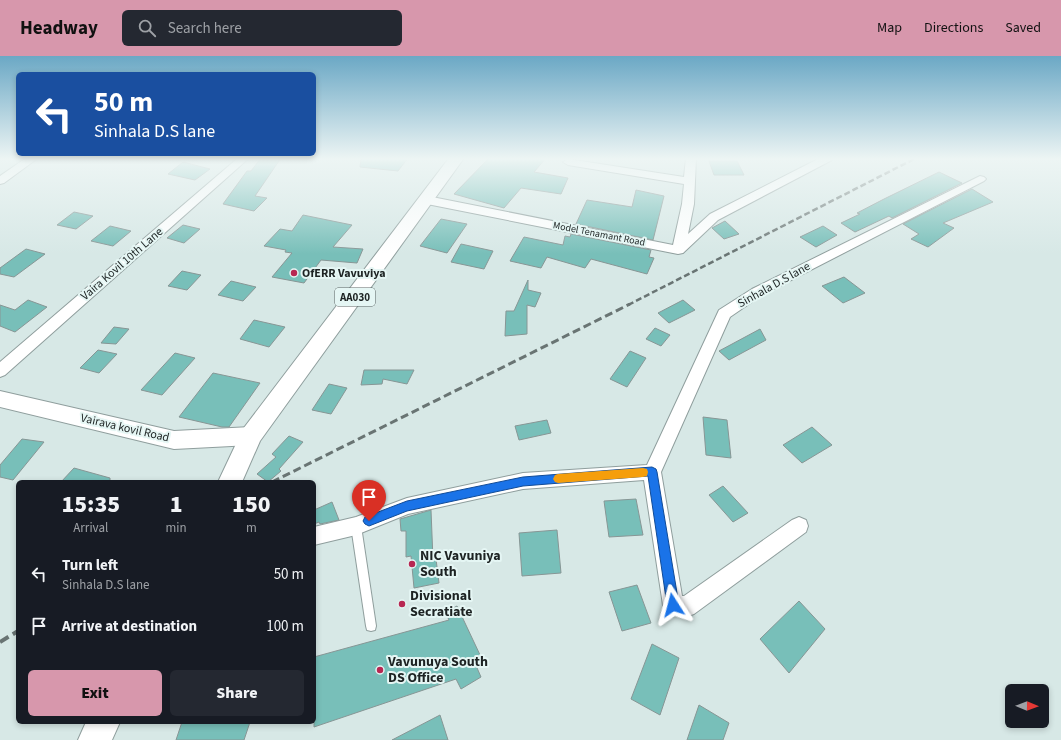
<!DOCTYPE html>
<style>
body{margin:0;font-family:"Source Sans 3",sans-serif;background:#242831;color:#f1f3f6;height:100vh;display:flex;flex-direction:column;font-size:15px;white-space:nowrap}
*{box-sizing:border-box;margin:0}
p{font-size:13px;color:#9ea1a6}
.icon{flex:none;width:22px;height:22px;fill:none;stroke:currentColor;stroke-width:2;stroke-linecap:round;stroke-linejoin:round}
.map{position:relative;flex:1;overflow:hidden}
.drawer{position:absolute;left:16px;top:424px;width:300px;height:244px;display:flex;flex-direction:column;background:#171b24;border-radius:6px;box-shadow:0 2px 6px #0003}
.drawer>*{flex:none}
.top-card{position:absolute;left:16px;top:16px;width:300px;height:84px;border-radius:6px;box-shadow:0 2px 6px #0003;background:#1a4fa0;color:#fff;overflow:hidden}
.needle{width:26px;rotate:91deg}
.fabs{position:absolute;left:1005px;top:628px;display:grid;gap:8px}
.fabs a{display:grid;place-items:center;width:44px;height:44px;border-radius:6px;background:#171b24;box-shadow:0 2px 6px #0003;font-size:20px}
.pin{position:absolute;display:grid;place-items:center;width:34px;height:34px;color:#fff;margin:-41px -17px;border-radius:50% 50% 50% 0;rotate:-45deg;box-shadow:0 0 4px #0007}
.pin .icon{rotate:45deg}
.me{position:absolute;width:44px;margin:-22px;rotate:351deg;stroke-linejoin:round;filter:drop-shadow(0 0 3px #0008)}
.turn{display:flex;align-items:center;gap:14px;height:84px;padding:0 12px;font-size:18px}
.turn .icon{width:52px;height:52px;stroke-width:2.5}
.turn b{display:block;font-size:28px;line-height:34px}
.eta{display:flex;justify-content:space-evenly;align-items:center;height:68px;text-align:center}
.eta b{font-size:24px;font-weight:800;line-height:28px}
.cta{display:flex;gap:8px;margin-top:auto;padding:8px 12px}
.cta a{flex:1;height:46px;border-radius:6px;background:#d797ac;color:#111;font-size:16px;font-weight:800;line-height:46px;text-align:center}
.cta a+a{background:#242831;color:#f1f3f6}
ul{padding:0;list-style:none}
li{display:flex;align-items:center;gap:12px;height:52px;padding:0 12px}
li div{flex:1}
li b{display:block;font-size:15px}
li em{font-style:normal}
header{display:flex;align-items:center;gap:24px;box-sizing:border-box;height:56px;padding:0 20px;background:#d797ac;color:#111}
header strong{font-size:19px}
nav{display:flex;gap:22px;margin-inline-start:auto;font-size:14px}
.search{width:280px;height:36px;background:#242831;display:flex;align-items:center;gap:10px;box-sizing:border-box;padding:0 14px;border-radius:6px;color:#9ea1a6;font-size:15px}
.map>svg:first-child{display:block}
</style>
<header>
<strong>Headway</strong>
<div class="search"><svg class="icon" aria-label="search" viewBox="0 0 24 24"><circle cx="10" cy="10" r="6"/><path d="M15 15l6 6"/></svg>Search here</div>
<nav><a>Map</a><a>Directions</a><a>Saved</a></nav>
</header>
<div class="map">
<svg width="1061" height="684" viewBox="0 0 1061 684">
<rect width="100%" height="100%" fill="#d7e8e6"/>
<path fill="#78bfb9" stroke="#879695" d="M261 102H281L255 140 267 142 254 155 223 148 247 115H251Z
M361 102H408L398 115 360 111Z
M489 102H546L534 116 568 122 561 138 521 132 504 152 454 138Z
M709 105H737L744 119H714Z
M183 106 210 113 195 124 168 118Z
M939 116 962 127 892 162 889 160 855 176 841 167 860 158 857 157 884 143Z
M972 133 993 146 943 167 954 172 928 191 911 183 919 178 903 168Z
M636 134 664 140 653 184 576 168 587 144 632 151Z
M74 156 93 160 76 173 57 169Z
M303 159 352 169 333 191 363 193 357 207 321 204 304 227 272 221 292 197 285 196 286 194 264 190 280 173 292 175Z
M441 163 467 168 447 197 420 190Z
M725 165 739 178 724 183 712 172Z
M183 169 200 173 184 187 167 182Z
M110 170 131 175 113 190 91 185Z
M823 170 837 179 816 191 800 181Z
M571 178 651 194 649 201 654 202 647 218 591 203 585 212 547 201 541 212 510 205 524 181 563 189 565 180 570 181Z
M461 188 493 195 484 213 451 206Z
M26 193 45 198 14 221 0 218V212Z
M182 215 201 219 187 234 168 230Z
M844 221 865 237 843 247 822 230Z
M528 224V234L541 237 535 251 527 249V278L505 280 506 255H514Z
M231 225 256 231 243 245 218 239Z
M28 244 47 251 15 276 0 270V249L15 254Z
M683 244 695 254 669 267 658 257Z
M254 264 285 271 269 291 240 283Z
M114 271 129 273 116 288 101 287Z
M655 272 670 279 661 290 646 283Z
M760 273 766 284 729 304 719 295Z
M98 294 117 298 99 317 80 312Z
M630 295 646 302 627 331 610 323Z
M175 297 195 302 162 339 141 334Z
M364 314H414L407 328 383 323 382 328 361 329Z
M213 317 260 327 229 371H222L179 361Z
M329 328 347 332 331 358 312 354Z
M703 361 727 364 731 402 706 399Z
M547 364 551 377 519 384 515 370Z
M812 371 832 389 802 407 783 389Z
M289 380 303 386 279 413 281 415 268 426 257 418 276 401 272 398Z
M22 383 44 386 13 424 0 421V409Z
M74 412 110 422V426H61Z
M723 430 748 457 733 466 709 439Z
M636 443 643 479 609 481 604 445Z
M332 446 339 464 320 468 319 466 314 468V454Z
M431 454 433 504 436 503 439 527 414 532 411 500 406 501V475H401L400 463Z
M557 474 561 517 522 520 519 477Z
M637 529 651 567 622 575 609 536Z
M799 545 825 573 789 617 760 583Z
M457 550 481 601 474 605 481 621 461 633 456 623 314 671V601L449 564 445 556Z
M652 588 679 602 660 659 631 643Z
M699 649 729 667 723 684H687Z
M440 659 448 684H392Z
M182 666H250L244 684H176Z"/>
<g fill="none" stroke-linecap="round" stroke-linejoin="round">
<g stroke="#8f9e9d" stroke-width="2">
<path id="service" d="M356 466 359 467 361 470 376 570 375 574 371 575 367 574 366 570 351 470 353 467Z"/>
</g>
<g stroke="#8f9e9d" stroke-width="2">
<path id="minor" d="M26 102H38L4 127 0 128V120Z
M238 102H249L5 319 0 321V306Z
M686 102H696L694 148 688 178 710 158 820 102H833L832 104 718 164 683 197 678 198 427 148 423 146 421 144 423 142 427 140 673 189 682 148 684 128 568 109 563 106 568 103 684 121Z
M980 120 984 121 986 123 984 125 762 239 730 261 661 416 682 540H684L792 464 799 461 806 464 808 470 806 476 694 558C684 562 676 560 666 556L663 549 644 424 523 433 408 458 356 479 314 489V471L356 461 407 442 523 417 647 409 719 254 752 233Z"/>
</g>
<g stroke="#8f9e9d" stroke-width="2">
<path id="tertiary" d="M0 335 174 375 251 371 258 374 262 380 258 386 251 389 174 393 0 351Z"/>
</g>
<g stroke="#8f9e9d" stroke-width="2">
<path id="trunk" d="M449 102H464L260 385 242 426H218L243 373Z
M86 666H120L112 684H78Z"/>
</g>
<use href="#service" fill="#fff" fill-rule="evenodd"/>
<use href="#minor" fill="#fff" fill-rule="evenodd"/>
<use href="#tertiary" fill="#fff" fill-rule="evenodd"/>
<use href="#trunk" fill="#fff" fill-rule="evenodd"/>
<path stroke="#697473" stroke-width="2.5" stroke-dasharray="6 3" stroke-linecap="butt" d="M628 249 916 102"/>
<path stroke="#697473" stroke-width="3" stroke-dasharray="8 4" stroke-linecap="butt" d="M272 426 630 248"/>
<path stroke="#697473" stroke-width="4" stroke-dasharray="10 5" stroke-linecap="butt" d="M0 586 18 575"/>
</g>
<linearGradient id="sky" x2="0" y2="1"><stop stop-color="#6ba8c5"/><stop offset="0.52" stop-color="#edf5f4"/><stop offset="1" stop-color="#edf5f4" stop-opacity="0"/></linearGradient>
<rect width="1061" height="198" fill="url(#sky)"/>
<path fill="#1a73e8" stroke="#114b97" d="M652 411 656 413 657 416 679 549 677 553 673 555 669 553 667 549 648 420 523 430 407 455 369 470 365 468 363 465 365 461 407 445 523 421Z"/>
<path fill="#f59e0b" d="M643 412 647 413 648 416 647 420 643 421 558 427 555 426 553 423 555 419 558 418Z"/>
<g fill="#b72752" stroke="#e5f6f4" stroke-width="1.5">
<circle cx="294" cy="217" r="4"/>
<circle cx="412" cy="508" r="4"/>
<circle cx="402" cy="548" r="4"/>
<circle cx="380" cy="614" r="4"/>
</g>
<g text-anchor="middle" dominant-baseline="central" stroke-width="4" stroke-linejoin="round" paint-order="stroke">
<g font-size="10" fill="#1d2323" stroke="#e5f6f4">
<text transform="translate(599 178) rotate(11)">Model Tenamant Road</text>
</g>
<rect fill="#e5f6f4" stroke="#596262" stroke-width="1" x="335" y="232" width="40" height="18" rx="3"/>
<g font-size="11" font-weight="bold" fill="#1d2323">
<text x="355" y="241">AA030</text>
</g>
<g font-size="12" fill="#1d2323" stroke="#e5f6f4">
<text transform="translate(122 208) rotate(-41)">Vaira Kovil 10th Lane</text>
<text transform="translate(774 229) rotate(-29)">Sinhala D.S lane</text>
<text transform="translate(125 372) rotate(13)">Vairava kovil Road</text>
</g>
<g font-size="12" font-weight="bold" fill="#1d2323" stroke="#e5f6f4" text-anchor="start">
<text x="302" y="217">OfERR Vavuviya</text>
</g>
<g font-size="14" font-weight="bold" fill="#1d2323" stroke="#e5f6f4" text-anchor="start">
<text x="420" y="500">NIC Vavuniya<tspan x="420" dy="16">South</tspan></text>
<text x="410" y="540">Divisional<tspan x="410" dy="16">Secratiate</tspan></text>
<text x="388" y="606">Vavunuya South<tspan x="388" dy="16">DS Office</tspan></text>
</g>
</g>
</svg>
<div class="fabs">
<a><svg class="needle" viewBox="-14 -14 28 28"><path d="M0-13l5 13h-10z" fill="#e53935"/><path d="M0 13l5-13h-10z" fill="#9ea1a6"/></svg></a>
</div>
<div class="pin" style="left:369px;top:465px;background:#d93025"><svg class="icon" aria-label="arrive" viewBox="0 0 24 24"><path d="M6 21V4h12l-3 4 3 4H6"/></svg></div>
<svg class="me" style="left:673px;top:549px" viewBox="-20 -20 40 40"><path d="M0-17L14 15 0 8-14 15z" fill="#1a73e8" stroke="#fff" stroke-width="4"/></svg>
<div class="top-card">
<div class="turn"><svg class="icon" aria-label="left" viewBox="0 0 24 24"><path d="M17 20v-9H6M10 6l-5 5 5 5"/></svg><div><b>50 m</b>Sinhala D.S lane</div></div>
</div>
<section class="drawer">
<div class="eta">
<div><b>15:35</b><p>Arrival</p></div>
<div><b>1</b><p>min</p></div>
<div><b>150</b><p>m</p></div>
</div>
<ul>
<li><svg class="icon" aria-label="left" viewBox="0 0 24 24"><path d="M17 20v-9H6M10 6l-5 5 5 5"/></svg><div><b>Turn left</b><p>Sinhala D.S lane</p></div><em>50 m</em></li>
<li><svg class="icon" aria-label="arrive" viewBox="0 0 24 24"><path d="M6 21V4h12l-3 4 3 4H6"/></svg><div><b>Arrive at destination</b></div><em>100 m</em></li>
</ul>
<div class="cta"><a>Exit</a><a>Share</a></div>
</section>
</div>
